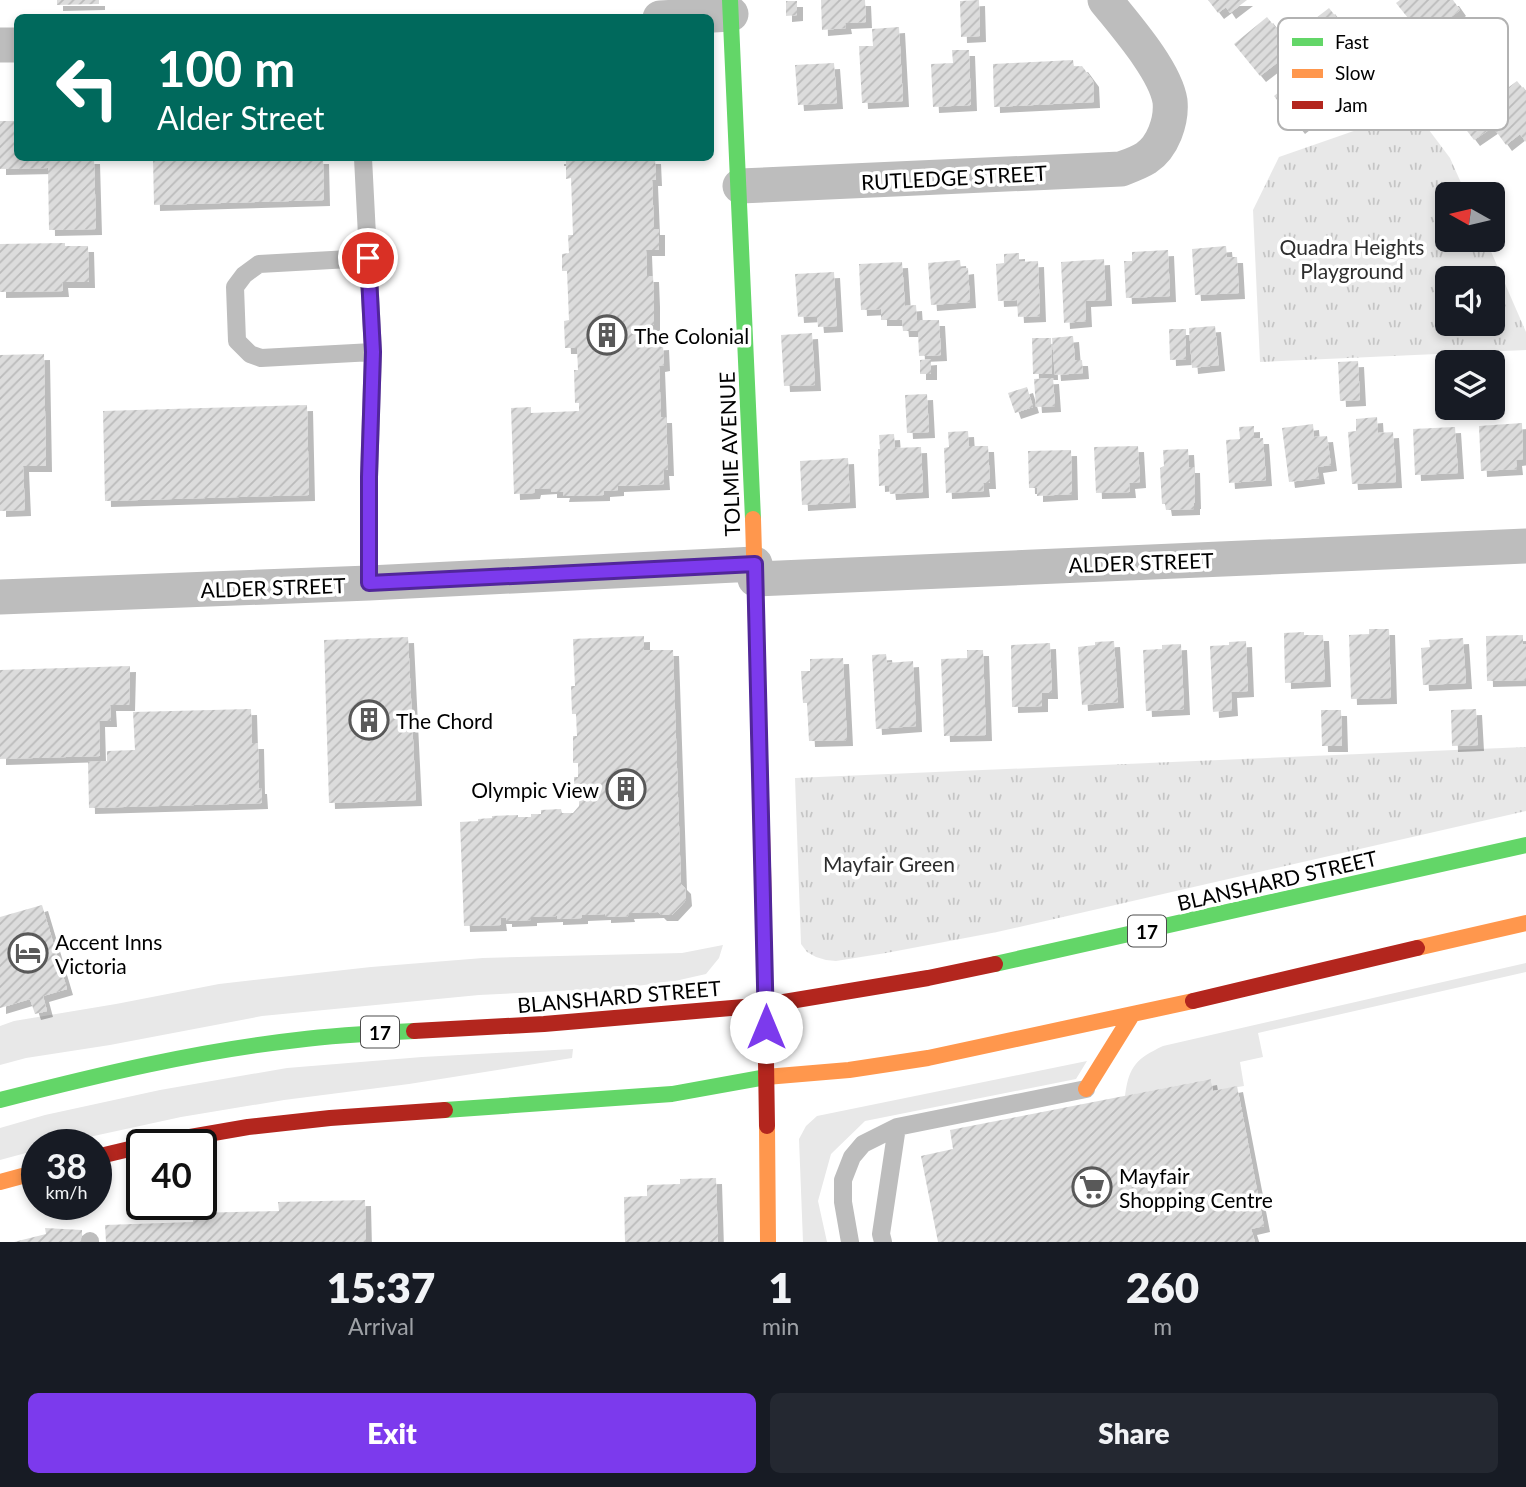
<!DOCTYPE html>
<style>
body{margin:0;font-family:Lato,sans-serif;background:#242831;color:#f1f3f6;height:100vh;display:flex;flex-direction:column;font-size:26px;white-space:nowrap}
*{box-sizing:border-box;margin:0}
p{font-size:23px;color:#9ea1a6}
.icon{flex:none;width:38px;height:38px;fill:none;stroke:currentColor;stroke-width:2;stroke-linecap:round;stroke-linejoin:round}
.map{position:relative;height:1242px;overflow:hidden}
.panel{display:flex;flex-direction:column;background:#171b24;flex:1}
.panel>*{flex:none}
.guide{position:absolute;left:14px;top:14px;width:700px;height:147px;border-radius:10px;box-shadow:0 4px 10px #0003;background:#00695c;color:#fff;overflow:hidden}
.needle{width:46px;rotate:278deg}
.buttons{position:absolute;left:1435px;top:182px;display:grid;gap:14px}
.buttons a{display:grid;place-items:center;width:70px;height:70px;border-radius:10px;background:#171b24;box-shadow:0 4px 10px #0003;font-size:35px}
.speed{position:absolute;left:21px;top:1129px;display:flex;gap:14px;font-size:35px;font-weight:700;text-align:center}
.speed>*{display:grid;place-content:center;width:91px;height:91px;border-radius:50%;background:#171b24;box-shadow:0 4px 10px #0003;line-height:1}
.speed small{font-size:18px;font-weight:400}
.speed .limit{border:4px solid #111;border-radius:10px;background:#fff;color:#111}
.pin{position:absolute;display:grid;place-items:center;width:60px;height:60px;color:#fff;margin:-30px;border:4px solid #fff;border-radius:50%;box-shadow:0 2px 7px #0007}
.me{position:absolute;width:77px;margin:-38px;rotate:0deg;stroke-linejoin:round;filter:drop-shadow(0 0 5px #0008)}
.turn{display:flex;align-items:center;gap:24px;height:147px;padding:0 28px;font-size:32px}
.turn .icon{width:91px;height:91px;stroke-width:2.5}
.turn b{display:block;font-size:49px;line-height:60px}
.eta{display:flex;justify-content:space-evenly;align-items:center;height:119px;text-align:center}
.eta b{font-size:42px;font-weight:800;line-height:49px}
.primary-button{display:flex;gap:14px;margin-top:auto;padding:14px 28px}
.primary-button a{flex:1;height:80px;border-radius:10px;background:#7c3aed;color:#fff;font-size:28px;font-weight:800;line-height:80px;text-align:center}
.primary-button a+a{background:#242831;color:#f1f3f6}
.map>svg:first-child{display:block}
</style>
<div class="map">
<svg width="1526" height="1242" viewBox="0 0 1526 1242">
<defs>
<pattern id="park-tufts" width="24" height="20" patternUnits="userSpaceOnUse" patternTransform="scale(1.75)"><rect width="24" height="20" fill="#e8e8e8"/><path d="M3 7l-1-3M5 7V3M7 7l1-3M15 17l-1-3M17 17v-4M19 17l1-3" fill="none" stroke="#c5c5c5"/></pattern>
<pattern id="building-hatch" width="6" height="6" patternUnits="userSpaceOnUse" patternTransform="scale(1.75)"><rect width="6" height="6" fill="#dcdcdc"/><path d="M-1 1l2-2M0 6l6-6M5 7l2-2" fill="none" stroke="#bbb"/></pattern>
<filter id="shadow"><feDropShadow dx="6" dy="6" stdDeviation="0" flood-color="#0004"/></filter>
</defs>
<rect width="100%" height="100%" fill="#fff"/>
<path fill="#e8e8e8" d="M723 945 719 958 706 974 675 981 621 988 479 995 262 1016 110 1045 26 1058 0 1065V1026L14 1021 116 1004 219 984 371 967 483 958 682 953Z
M1526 963V972L1258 1033 1263 1057 1240 1062 1244 1086 1213 1091 1211 1079 1125 1096C1129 1066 1136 1059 1163 1046Z
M573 1049 572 1058 409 1084 284 1100 181 1117 57 1144H37V1150L0 1160V1128L45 1115 160 1090 287 1068 422 1057Z
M1087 1061 1076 1079 865 1121 831 1154 818 1201 827 1242H803L799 1139 806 1126 817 1116Z"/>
<path fill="url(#park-tufts)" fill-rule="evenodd" d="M1414 110 1450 158 1466 194H1447V240H1486L1526 332V350L1260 362 1253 210 1279 157ZM1447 278H1493V324H1447Z
M1526 747V811L997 932 886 953 836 961 826 960 816 957 807 952 801 944 795 778Z"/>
<path fill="url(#building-hatch)" filter="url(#shadow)" d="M57 0H99V4L57 5Z
M821 0H865L866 22 845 23 846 28 822 30Z
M979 0 980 36 961 37 960 1Z
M1208 0H1247L1230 13 1226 7 1218 13Z
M1400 0H1453L1460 10 1424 38 1396 3Z
M786 1H797V15L786 16Z
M1329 8 1344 27 1321 45 1306 26Z
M1267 17 1282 36 1290 30 1301 44 1260 76 1234 44Z
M899 27 903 101 862 103 859 46H873L872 29Z
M952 50H969L971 105 933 107 931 64 953 63Z
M1328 52 1340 68 1319 85 1332 102 1299 128 1274 96Z
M1073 60 1074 67 1082 66 1093 81 1094 102 994 107 993 64Z
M834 63 837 103 798 105 795 65Z
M1517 81 1526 92V142L1520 134 1506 145 1493 127 1474 140 1461 123Z
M0 121H18V158H94L96 229 49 230 48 168 0 169Z
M153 158H323L324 200 154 205Z
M558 158H655L656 180H652L654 229H659V250H646L647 276H653L654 301V325H649L650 345 663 344 664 365 659 366 661 417H666L668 470H663L664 484 618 486V490L604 491V495L563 496 564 492H551V488L535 489 534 493 514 494 511 408 531 407V413L579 411V403H575L574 370H578L577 348H565L564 321 569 320 567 271H562V254L569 253 568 235H573L571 178 566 179V160H558Z
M65 243V246H88L89 282H62L63 291 0 292V244Z
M1226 246 1227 257H1237L1239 293 1195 295 1192 249Z
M1168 250 1170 296 1126 298 1124 261H1132V252Z
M1019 253V262L1038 261 1040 316 1018 317 1017 300 998 301 996 264 1004 263V254Z
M1104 259 1106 300 1085 301 1086 321 1064 323 1061 262Z
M960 260 961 269 968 268 970 302 931 305 928 263Z
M902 262 905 306 916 305 917 320H939L941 355 919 356 918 331H903L902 320H881V309L861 310 859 264Z
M834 272 837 326 818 327 817 316 798 317 795 274Z
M1215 326 1219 365 1192 368 1189 328Z
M1169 329H1186V359L1170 360Z
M812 333 815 385 784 386 781 335Z
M1073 336 1075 360H1082L1083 373 1055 375 1052 338Z
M1032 338H1051L1052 374H1033Z
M44 354 46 466H23L25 510 0 511V355Z
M931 359V374H920V360Z
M1358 361 1360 400 1340 401 1338 362Z
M1053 378 1055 406 1036 407 1034 379Z
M1027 387 1033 407 1015 413 1008 393Z
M927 394 929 432 907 433 905 395Z
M307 405 309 495 105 501 103 411Z
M1377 417 1378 433 1393 432 1396 482 1352 484 1348 432 1356 431V419Z
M1522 423 1523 459 1516 460 1517 469 1481 471 1479 426Z
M1313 424 1314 437 1327 436 1331 465 1317 467 1319 478 1289 482 1282 428Z
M1254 426V438H1263L1266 480 1229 483 1226 440 1240 439 1239 427Z
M1455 427 1458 473 1415 475 1413 429Z
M968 431 969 446H988L990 483H983L984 491 946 493 944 448 949 447 948 432Z
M894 434 895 448 921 447 923 492 890 494 889 485 879 486 878 449H880L879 435Z
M1138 446 1140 482 1129 483 1130 492 1096 493 1094 447Z
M1188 449 1189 467H1194L1195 503H1194V509L1166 510 1165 504H1162L1160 468 1164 466 1163 450Z
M1071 450 1072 494 1037 496V488H1029L1028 451Z
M848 458 850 502 802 505 800 461Z
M1369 629H1389L1391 698 1351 699 1349 635 1369 634Z
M1304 632V635H1323L1325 681 1285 683 1284 633Z
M1523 635V644H1526V680L1487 681 1486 636Z
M644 636V650H673L681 884 685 888 686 900 672 915H661L658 912 628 913 629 916 605 917V914L582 915V918L557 919V916L531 917V920L506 921V918H500L501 925 464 926 460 822 478 821V819L492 818V816L518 815V817H531V814H541V810L561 809 562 813H573L579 806V801H575L574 777H578V763H573V736H577L576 714H572L571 686H575L573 639Z
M408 637 416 800 329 803 324 640Z
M1463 638 1466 683 1423 685 1421 648 1430 647 1429 640Z
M1114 641 1118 702 1082 705 1078 647 1095 645V642Z
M1246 641 1248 691 1231 692 1232 710 1213 712 1210 646 1229 645V642Z
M1050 643 1052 693H1042V706L1012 707 1011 645Z
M1181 644 1184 709 1146 711 1143 650 1162 649V645Z
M967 650H983L986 735 944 736 941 659 967 658Z
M886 654 887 663 913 661 916 726 876 729 872 655Z
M843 658 847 740 809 741 807 703H803L801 671H810V659Z
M130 666 129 705H110L111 721H99L100 756 0 759V670Z
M251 709 252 743H258L259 788H261L262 803 89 808 88 762 107 761V751L135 750 133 712Z
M1476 709 1478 745 1452 746 1451 710Z
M1321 710H1341L1342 746H1322Z
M42 905 67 989 43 996 47 1011 35 1014 30 999 0 1008V917Z
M1211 1079 1213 1091 1237 1086 1264 1226 1251 1229 1255 1242H938L921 1156 953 1149 950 1130Z
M716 1178 718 1242H625L624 1197 647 1196V1185L680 1184V1179Z
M365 1200 366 1242H106L105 1225 193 1222V1213L279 1211 278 1202Z
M45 1228 82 1230V1242H14L46 1234Z"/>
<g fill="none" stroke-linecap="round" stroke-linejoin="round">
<path stroke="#bdbdbd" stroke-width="18" d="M363 158 373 352 369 477V583
M368 258 259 264 244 275 235 287 237 341 250 354 261 358 373 352
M90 1241V1242
M850 1242 843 1202V1180L852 1157 863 1144 897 1127 1086 1089
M883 1242 881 1234 897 1127"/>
<path stroke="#bdbdbd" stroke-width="35" d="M660 18 731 14
M0 45H18
M740 186 1121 169C1129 166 1138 163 1146 158 1155 152 1161 143 1165 133 1169 123 1171 111 1170 101 1165 70 1125 25 1105 0
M755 579 1526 546
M0 597 369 583 755 564"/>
<path stroke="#63d668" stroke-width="16" d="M730 0 753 519
M995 964 1526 845
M0 1100C98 1075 197 1051 297 1040 336 1035 375 1033 414 1031
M445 1110 672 1094 766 1077"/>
<path stroke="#ff974d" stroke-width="16" d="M753 519 763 866
M1417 948 1526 923
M766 1077 849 1070 928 1058 1193 1001
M1086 1089 1132 1015
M767 1126 768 1242
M0 1182 37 1172"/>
<path stroke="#b3261e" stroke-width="16" d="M763 866 767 1126
M1193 1001 1417 948
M766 1005 928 978 995 964
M414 1031 544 1024 766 1005
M150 1144 248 1127 330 1118 445 1110
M96 1157 142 1146"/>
</g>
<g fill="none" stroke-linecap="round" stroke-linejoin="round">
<g stroke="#51269a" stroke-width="18">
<path id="route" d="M368 258 373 352 369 477V583L755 564 766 1027"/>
</g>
<use href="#route" stroke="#7c3aed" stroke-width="12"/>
</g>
<defs>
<g id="building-ring" transform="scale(2.0125)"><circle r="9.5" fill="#fff" stroke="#595959" stroke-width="1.5"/><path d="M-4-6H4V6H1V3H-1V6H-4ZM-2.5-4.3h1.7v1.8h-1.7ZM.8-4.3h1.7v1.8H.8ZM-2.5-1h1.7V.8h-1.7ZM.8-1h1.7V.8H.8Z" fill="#595959"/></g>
<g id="hotel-ring" transform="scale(2.0125)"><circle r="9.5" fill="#fff" stroke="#595959" stroke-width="1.5"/><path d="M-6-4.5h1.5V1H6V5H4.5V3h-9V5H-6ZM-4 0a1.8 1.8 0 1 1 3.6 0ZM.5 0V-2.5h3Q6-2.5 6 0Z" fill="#595959"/></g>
<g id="supermarket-ring" transform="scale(2.0125)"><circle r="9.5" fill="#fff" stroke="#595959" stroke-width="1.5"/><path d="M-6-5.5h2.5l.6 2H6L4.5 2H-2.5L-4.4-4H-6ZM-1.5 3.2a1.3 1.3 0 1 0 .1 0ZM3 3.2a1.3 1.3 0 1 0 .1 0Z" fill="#595959"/></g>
</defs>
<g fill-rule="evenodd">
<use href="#building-ring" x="607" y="335"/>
<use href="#building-ring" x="369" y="720"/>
<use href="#building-ring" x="626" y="789"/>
<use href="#hotel-ring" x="28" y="953"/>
<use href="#supermarket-ring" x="1092" y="1187"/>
</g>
<g text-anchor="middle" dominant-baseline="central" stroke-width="7" stroke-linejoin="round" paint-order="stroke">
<g fill="#fff" stroke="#4c4c4c" stroke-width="2">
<rect x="1128" y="915.5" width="38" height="31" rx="5"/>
<rect x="361" y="1016.5" width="38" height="31" rx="5"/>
</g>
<g font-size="19" font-weight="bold" fill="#000">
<text x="1147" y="931">17</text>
<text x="380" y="1032">17</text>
</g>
<g font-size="21" fill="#000" stroke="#fff">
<text transform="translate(954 177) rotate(-3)">RUTLEDGE STREET</text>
<text transform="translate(729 454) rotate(-92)">TOLMIE AVENUE</text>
<text transform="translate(1141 562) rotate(-2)">ALDER STREET</text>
<text transform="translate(273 587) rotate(-2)">ALDER STREET</text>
<text transform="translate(1277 880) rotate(-13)">BLANSHARD STREET</text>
<text transform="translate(619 996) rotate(-5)">BLANSHARD STREET</text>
</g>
<g font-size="21" fill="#2d2d2d" stroke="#fff">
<text x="1352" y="246">Quadra Heights<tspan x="1352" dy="24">Playground</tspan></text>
<text x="889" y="863">Mayfair Green</text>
</g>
<g font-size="21" fill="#000" stroke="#fff" text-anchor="start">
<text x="634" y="335">The Colonial</text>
<text x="396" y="720">The Chord</text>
<text x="599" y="789" text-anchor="end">Olympic View</text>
<text x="55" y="941">Accent Inns<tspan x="55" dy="24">Victoria</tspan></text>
<text x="1119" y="1175">Mayfair<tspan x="1119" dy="24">Shopping Centre</tspan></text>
</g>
</g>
<rect x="1278" y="18" width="230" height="112" rx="10" fill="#fff" stroke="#b2b2b2" stroke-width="2"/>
<rect x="1292" y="38" width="31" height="8" fill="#63d668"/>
<rect x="1292" y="69" width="31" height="9" fill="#ff974d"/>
<rect x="1292" y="101" width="31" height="8" fill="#b3261e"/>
<g font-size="19" fill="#000">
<text x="1335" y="49">Fast</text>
<text x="1335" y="80">Slow</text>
<text x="1335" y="112">Jam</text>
</g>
</svg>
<div class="buttons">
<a><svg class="needle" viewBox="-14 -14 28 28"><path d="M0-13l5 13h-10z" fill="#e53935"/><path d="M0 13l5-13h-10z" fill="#9ea1a6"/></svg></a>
<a><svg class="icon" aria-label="sound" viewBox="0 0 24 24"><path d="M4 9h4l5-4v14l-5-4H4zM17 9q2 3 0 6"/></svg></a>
<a><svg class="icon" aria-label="layers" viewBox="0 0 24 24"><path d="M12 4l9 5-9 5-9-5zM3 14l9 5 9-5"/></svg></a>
</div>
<div class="speed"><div>38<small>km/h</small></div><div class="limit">40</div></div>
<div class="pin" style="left:368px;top:258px;background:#d93025"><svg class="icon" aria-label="arrive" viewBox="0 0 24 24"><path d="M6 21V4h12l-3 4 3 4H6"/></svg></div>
<svg class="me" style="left:766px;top:1027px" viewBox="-20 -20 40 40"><circle r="19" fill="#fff"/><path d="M0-13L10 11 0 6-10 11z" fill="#7c3aed"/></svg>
<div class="guide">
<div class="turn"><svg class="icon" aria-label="left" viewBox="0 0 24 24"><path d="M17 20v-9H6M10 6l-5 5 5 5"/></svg><div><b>100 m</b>Alder Street</div></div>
</div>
</div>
<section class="panel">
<div class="eta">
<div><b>15:37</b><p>Arrival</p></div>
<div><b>1</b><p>min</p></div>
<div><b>260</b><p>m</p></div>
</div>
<div class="primary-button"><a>Exit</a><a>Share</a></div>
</section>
